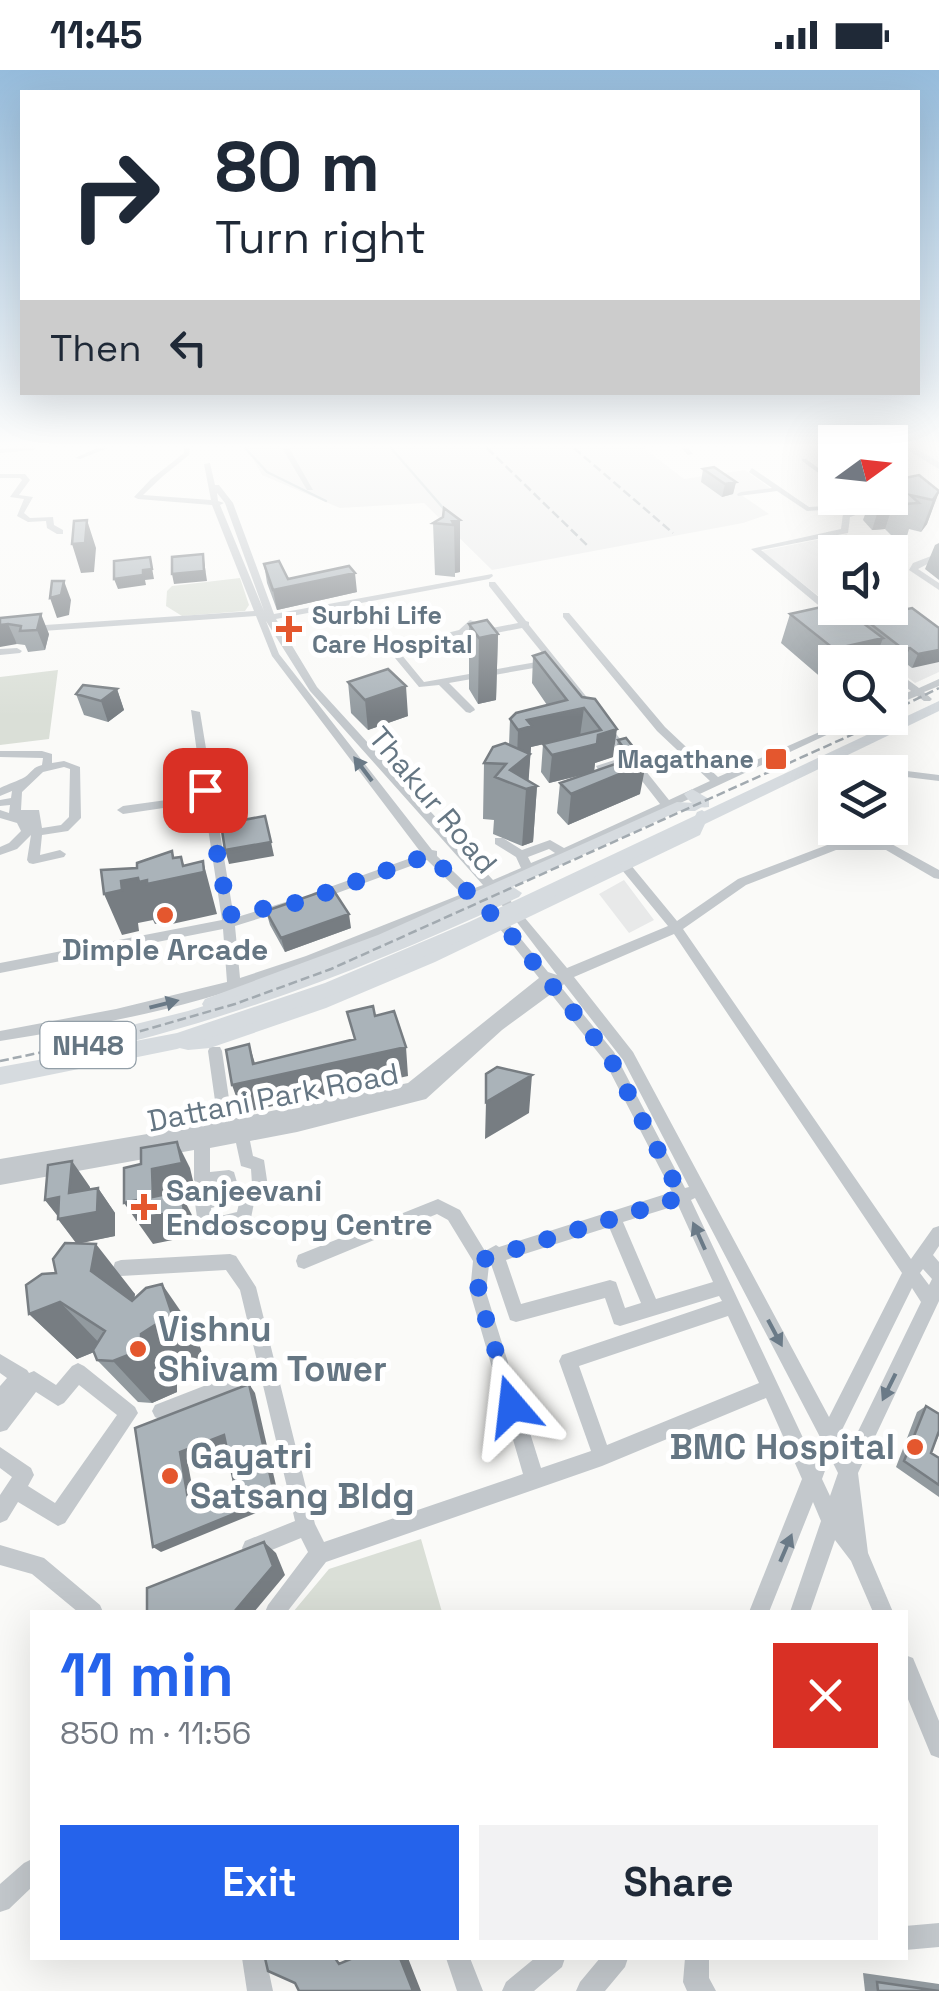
<!DOCTYPE html>
<meta charset="utf-8">
<style>
body{margin:0;font-family:"Space Grotesk",sans-serif;background:#f2f2f3;color:#1f2937;height:100vh;display:flex;flex-direction:column;font-size:38px;white-space:nowrap}
*{box-sizing:border-box;margin:0}
p{font-size:32px;color:#747a83}
.icon{flex:none;width:55px;height:55px;fill:none;stroke:currentColor;stroke-width:2;stroke-linecap:round;stroke-linejoin:round}
.map{position:relative;flex:1;overflow:hidden}
.sheet{position:absolute;left:30px;top:1540px;width:878px;height:350px;display:flex;flex-direction:column;background:#fff;border-radius:0px;box-shadow:0 10px 40px #0002}
.sheet>*{flex:none}
.hud{position:absolute;left:20px;top:20px;width:900px;height:305px;border-radius:0px;box-shadow:0 10px 40px #0002;background:#fff;color:#1f2937;overflow:hidden}
.needle{width:65px;rotate:75deg}
.controls{position:absolute;left:818px;top:355px;display:grid;gap:20px}
.controls a{display:grid;place-items:center;width:90px;height:90px;border-radius:0px;background:#fff;box-shadow:0 10px 40px #0002;font-size:50px}
.pin{position:absolute;display:grid;place-items:center;width:85px;height:85px;color:#fff;margin:-42px;border-radius:20px;box-shadow:0 5px 15px #0006}
.me{position:absolute;width:110px;margin:-55px;rotate:343deg;stroke-linejoin:round;filter:drop-shadow(0 0 8px #0008)}
.turn{display:flex;align-items:center;gap:35px;height:210px;padding:0 30px;font-size:45px}
.turn .icon{width:130px;height:130px;stroke-width:2.5}
.turn b{display:block;font-size:70px;line-height:85px}
.then{display:flex;align-items:center;height:95px;padding:0 30px;background:#0003;gap:20px;font-size:38px}
.round{display:grid;place-items:center;flex:none;width:105px;height:105px;border-radius:0px;background:#f2f2f3}
.summary{display:flex;align-items:center;justify-content:space-between;height:170px;padding:0 30px}
h1{font-size:60px;font-weight:600;line-height:75px;color:#2563eb}
.primary-button{display:flex;gap:20px;margin-top:auto;padding:20px 30px}
.primary-button a{flex:1;height:115px;border-radius:0px;background:#2563eb;color:#fff;font-size:40px;font-weight:600;line-height:115px;text-align:center}
.primary-button a+a{background:#f2f2f3;color:#1f2937}
.status{display:flex;justify-content:space-between;align-items:center;height:70px;padding:0 50px;background:#fff;direction:ltr}
.status svg{height:28px;fill:currentColor}
.map>svg:first-child{display:block}
</style>
<div class="status"><b>11:45</b><svg viewBox="0 0 49 12"><path d="M0 12V9h3v3zM5 12V6h3v6zM10 12V3h3v9zM15 12V0h3v12zM26 1h20v11H26zM47 4h2v5h-2z"/></svg></div>
<div class="map">
<svg width="939" height="1921" viewBox="0 0 939 1921">
<rect width="100%" height="100%" fill="#fafaf8"/>
<path fill="#e8e9e9" d="M247 378H644L684 409 745 400 770 418 740 424 769 444 743 453 492 500 424 433 340 438 262 405Z
M847 464 854 482H835V538L890 537 939 567V602L915 613 852 564 848 549 761 481Z
M624 810 654 850 629 863 599 824Z"/>
<path fill="#dadfd7" d="M240 508 249 535 245 541 182 546 166 536 167 521 172 516Z
M58 600 49 669 0 675V607Z
M421 1469 442 1542H293L329 1499Z"/>
<g fill="none" stroke-linecap="round" stroke-linejoin="round">
<path stroke="#bbc7cb" stroke-width="2.5" d="M245 378 267 402 326 431
M391 378 444 439"/>
<path fill="#c3c8cc" fill-rule="evenodd" d="M36 378 33 380 0 383V379Z
M97 378H108L80 389 75 388Z
M184 378H190L189 385 163 406 143 425 211 430 204 394 210 393 215 415H219L233 433 274 544 492 504 493 506 489 509 276 549 317 617 493 810 521 798 516 787 495 774V768H503L522 780 550 770 564 778 660 734 628 693 607 698 615 711 610 714 606 713 596 696 624 687 551 595 449 613 474 638 475 640 470 643 466 642 439 615 419 617 395 588V584H401L424 612 548 590 522 558 491 564 472 557 465 564 423 573V569L459 560 470 550 492 558 518 553 489 516V512H495L526 551 529 552V555L669 730 710 711 657 661 563 547V543H569L665 657 718 707 851 648H863L674 736 676 739 674 742 665 740 499 817 567 898 668 856 622 800 620 797 626 793 630 794 677 851 738 809 835 772H888L939 800V809L934 808 886 780H836L746 815 683 859 911 1189 933 1158 939 1156V1176L933 1185 939 1192V1231L858 1403 868 1483 893 1542H873L851 1491 835 1470 810 1542H790L821 1451 813 1432 769 1542H749L802 1409 766 1328 602 1396 326 1492 287 1542H265L268 1535 308 1482 301 1468 252 1488 245 1485 242 1478 245 1471 295 1451 262 1311 161 1350 155 1347 152 1341 155 1335 258 1295 240 1220 226 1200 121 1206 115 1204 113 1198 115 1192 121 1190 230 1184 236 1186 256 1217 315 1454 324 1472 523 1404 470 1222 473 1191 448 1150 437 1144 304 1199 298 1197 296 1191 298 1185 438 1129 460 1140 485 1181 496 1175 499 1177 672 1122 604 990 551 924 502 960 426 1029 297 1062 250 1071 253 1086 264 1090 268 1117 254 1133 250 1153 244 1155 205 1164 199 1162 195 1133 197 1128 224 1121 223 1115 202 1117 197 1115 194 1110V1080L0 1115V1089L218 1052 208 981 210 977H220L222 981 232 1049 408 1013 539 908 500 859 469 830C382 867 294 903 203 929 136 948 68 960 0 971V961L116 939 227 912 223 859 0 903V893L222 850 204 732 123 744 117 740 123 736 203 725 191 640 200 642 234 848 292 830 298 834 296 837 235 856 240 908 306 886 462 824 427 790 321 829H313L311 826 313 823 422 784 272 586 256 546 0 564V558L254 541 212 435 138 429 134 427 151 409 184 383ZM217 423 225 433 264 541 220 435 224 433 218 431ZM266 551 310 621 483 815 472 819 437 786V781L432 780 279 584ZM549 779 555 783 531 793 528 787ZM489 821 516 851 557 905 548 902 508 853 480 826ZM674 864 902 1203 829 1347 633 982 574 907ZM564 914 623 990 689 1117 685 1118 614 982 561 917ZM236 1073 241 1096 251 1099 252 1114 241 1125 237 1142 212 1148 211 1138 239 1131 241 1126 234 1102 229 1100 210 1102V1078ZM695 1128 820 1367 812 1387 691 1130ZM678 1135 713 1212 656 1229 623 1152ZM609 1157 641 1233 625 1238 616 1212 610 1210 521 1234 506 1190ZM491 1194 510 1250 516 1252 605 1228 614 1254 620 1256 719 1226 722 1231 562 1285 559 1291 591 1381 541 1398 486 1222 489 1195ZM923 1199 932 1209 929 1215 920 1203ZM912 1218 921 1232 848 1382 839 1366ZM728 1246 759 1313 607 1375 579 1296ZM830 1387 838 1403 830 1426 822 1409Z
M282 378H289L313 420H307Z
M681 378H688L693 384 688 385Z
M802 389H806L835 410V415L802 391Z
M752 398 809 437 858 434 862 436 858 438 807 441 777 421 738 426 737 424 741 422 772 418 749 402Z
M0 404H25L30 410 19 425 33 427 24 443 30 448 53 447 54 455 63 460V464H57L47 458 46 451 28 452 17 446 24 429 10 427 22 410 20 408H0Z
M884 431 891 433 850 447 848 463 761 480 841 545V549H835L751 479 841 459 843 444Z
M939 483V488L918 499 939 513V520L909 500 913 493Z
M17 578 22 581 20 583 0 585V579Z
M890 597 919 618 939 609V616L924 622 932 629 930 631H924L917 626 890 637V630L911 621 890 605Z
M0 681H42L52 684V693L64 691 80 697 81 748 68 761 42 765 40 785 60 780 66 784 64 787 33 794 29 793 27 790 31 765 17 779 0 785V777L9 773 21 761 17 753 0 748V740L9 743 10 735 0 736V730L11 728 12 721 0 726V718C8 714 18 711 25 707 32 702 33 697 42 695L43 688 0 687ZM64 697 70 699 69 747 61 755 42 758 39 740H21L22 722 43 702Z
M818 690 939 705V711L890 705V702H868L814 695V691Z
M0 1284 27 1300 29 1303 34 1301 56 1315 72 1296 78 1293 84 1296 135 1337 138 1343 65 1453 58 1456 18 1432 7 1450 0 1453V1425L12 1407 0 1398V1377L31 1398 34 1405 28 1416 55 1433 117 1345 79 1315 64 1333 58 1336 36 1322 7 1360 0 1362V1316L7 1308 0 1303Z
M0 1475 44 1488 100 1535 103 1542H78L32 1504 0 1495Z
M905 1585 913 1588 939 1651V1688L931 1685 905 1622Z
M32 1789V1817L9 1839 0 1842V1814L24 1793Z
M939 1853V1877L905 1880V1856Z
M242 1888H266L273 1921H247Z
M446 1888H470L483 1921H457Z
M535 1888H565L562 1897 534 1921H502L506 1912Z
M600 1888H628L625 1897 605 1921H576L580 1912Z
M685 1888H709V1908L716 1921H687L683 1912Z"/>
<path fill="#d6dbdf" fill-rule="evenodd" d="M904 378H915L939 392V399Z
M677 732 695 733 702 737 695 741H679L390 873 217 939H205L202 934 205 929 378 865Z
M702 740 709 745 700 765 435 892 326 938 210 978 188 980 171 976 168 971 171 966C188 962 206 966 224 961 385 911 536 830 689 759L697 742Z"/>
<path fill="#d6dbdf" fill-rule="evenodd" d="M939 631V641L481 862 339 923 177 979 0 1015V997L71 984 65 977 68 971 188 941 292 908 400 866 507 819 513 817 522 823 519 827C393 887 265 937 130 972L177 963 325 913 469 852Z
M692 719 709 729V737C698 739 690 733 684 724Z"/>
<path stroke="#a2aab0" stroke-width="2.5" stroke-dasharray="9 4" stroke-linecap="butt" d="M487 378 589 477
M574 378 673 463
M890 642 939 618
M0 991 134 963 235 934 331 899 889 648"/>
</g>
<path fill="#929a9f" d="M703 399 736 412 733 424 722 427 701 412Z
M890 411 939 421 927 454 921 462 909 459 907 466 893 467 885 459 872 460 863 450 871 428H890Z
M443 447 460 450V502L455 503V507L435 505 433 453Z
M939 473V510L925 499 935 475Z
M264 494 288 509 357 522 277 540 267 513Z
M790 544 862 552 863 548 939 558 912 598 904 592 897 593 879 578 824 610 781 573Z
M0 548 49 564 45 580 28 582 25 575 17 574Z
M469 554 498 564 496 630 478 634 469 619Z
M533 586 582 627 595 629 613 687 595 693 594 701 614 694 618 670 626 668 640 724 568 755 557 743 560 713 586 704 549 713 541 702 543 674 531 677 528 711 537 716 533 772 522 776 493 764 494 750 483 749 484 693 509 675 510 649 547 635 532 613Z
M348 612 408 646 368 660 351 643Z
M117 619 124 640 108 652 84 645 76 624Z
M266 841 351 858 285 882 270 855Z
M90 1117V1119L98 1118 115 1143V1166L79 1173 135 1224 134 1229 195 1262 204 1289 177 1308V1322L152 1333 138 1332 97 1290 94 1282 77 1289 29 1244 76 1173 58 1149V1146L45 1130Z
M926 1336 939 1344V1365L931 1383 939 1388V1427L896 1397 917 1342Z
M863 1903 939 1914V1921H865Z"/>
<path fill="#777d82" d="M736 412 733 424 722 427 725 414Z
M939 422 927 454 921 462 933 430Z
M896 426 885 459 872 460 882 428Z
M87 450 96 478 94 502 81 503 72 474Z
M460 450V502L455 503 454 455 452 451Z
M203 484 207 511 174 514 172 504Z
M150 487 154 509 145 510 146 515 118 519 114 509 143 500Z
M355 503 357 522 277 540 273 520Z
M64 511 71 530 69 545 57 548 50 528Z
M41 544 49 564 45 580 37 560Z
M8 554 17 574 0 577V555Z
M498 564 496 630 478 634 479 568Z
M883 568 874 592H835V607L824 610 834 579Z
M910 578 904 592 897 593 903 579Z
M939 580V592L912 598 918 584Z
M406 616 408 646 368 660 365 630Z
M117 619 124 640 108 652 101 631Z
M584 638 580 666 531 677 528 719 537 716 533 772 522 776 526 719 510 700 517 688 518 660 527 650Z
M617 659 613 687 595 693 594 702 549 713 552 685 598 665Z
M646 693 640 724 568 755 571 724Z
M271 772 274 786 229 794 225 780Z
M172 781 181 807V787L188 806 203 791 217 844 163 856 162 852 155 854 153 850 138 853 139 861 122 865 104 824 121 811Z
M349 844 351 858 285 882 281 868Z
M249 974 258 1003 406 977 408 1006 242 1043 232 1015 253 994Z
M532 1005 529 1043 485 1069 486 1032Z
M177 1072 190 1098 195 1119 180 1122 193 1147 197 1165 153 1174 124 1133Z
M72 1091 90 1117 88 1144 98 1118 115 1143V1166L77 1174 58 1149H60L45 1130 59 1127 69 1123Z
M96 1174 135 1224 131 1250 91 1201Z
M162 1214 195 1262 204 1289 177 1308V1322L152 1333 113 1291 141 1264Z
M60 1232 104 1278 77 1289 29 1244Z
M249 1314 255 1323 280 1433 161 1482 153 1477 275 1427Z
M224 1365 230 1372 187 1389 197 1442 189 1435 180 1382Z
M264 1472 276 1483 285 1505 254 1542H234Z
M400 1888H408L421 1921H413Z"/>
<path fill="#aab3b9" stroke="#777d82" stroke-width="2.5" fill-rule="evenodd" d="M714 397 736 412 725 414 703 399Z
M919 405 939 421 933 430 910 425 919 433 904 434 896 426 890 427V417H892L890 411Z
M444 438 460 450 452 451 454 455 433 453 443 447Z
M87 450 85 473 72 474 74 451Z
M203 484 204 501 172 504V487Z
M150 487 152 499 143 500V505L114 509V491Z
M279 491 288 509 349 496 355 503 273 520 264 494Z
M52 511H64L61 525 50 528Z
M835 534V538H843L883 568 834 579 790 544Z
M912 538 939 558V580L918 584 910 578 903 579 863 548Z
M41 544 37 560 20 561 21 556 8 554 0 555V548Z
M487 550 498 564 479 568 469 554Z
M545 582 582 627 595 629 617 659 598 665 597 674 552 685 543 674 601 660 584 638 527 650 532 656 518 660 510 649 516 643 567 630 533 586Z
M388 599 406 616 365 630 348 612Z
M83 615 117 619 101 631 76 624Z
M626 668 646 693 571 724 560 713 624 691 627 683 618 670Z
M505 673 530 684 510 700 537 716 526 719 495 707 506 694 484 693 493 677Z
M265 746 271 772 225 780 221 754Z
M172 781 173 788 181 787 183 796 203 791 204 802 147 814V810L139 812 138 808 121 811 122 820 104 824 101 800 137 798V793Z
M332 818 349 844 281 868 266 841Z
M373 936 375 946 394 941 406 977 232 1015 226 980 249 974 253 994 355 969 347 942Z
M497 997 532 1005 486 1032V1004Z
M177 1072 182 1093 152 1099 153 1127 180 1121 184 1140 137 1149V1130L124 1133V1098L141 1094V1078Z
M72 1091 69 1123 98 1118 97 1142 58 1149 59 1127 45 1130 48 1095Z
M65 1173 96 1174 91 1201 132 1231 146 1218 162 1214 172 1244 141 1264V1280L113 1291 97 1290 93 1280 105 1261 60 1232 29 1244 26 1215 42 1204 56 1203 53 1189Z
M249 1314 275 1427 153 1477 135 1358ZM224 1365 235 1417 189 1435 180 1382Z
M926 1336 939 1344V1361L931 1383 939 1388V1415L904 1391Z
M264 1472 273 1496 234 1542H147V1518Z
M265 1888H335L339 1894 353 1888H400L413 1921H299L295 1913 268 1901Z
M877 1912 939 1921H878Z"/>
<defs><path id="oneway-solid" d="M-6-.8H1V-3.2L6.5 0L1 3.2V.8H-6Z" transform="scale(2.5)"/></defs>
<g fill="#6a7a87">
<use href="#oneway-solid" transform="translate(363 699) rotate(-127)"/>
<use href="#oneway-solid" transform="translate(164 934) rotate(-14)"/>
<use href="#oneway-solid" transform="translate(699 1166) rotate(-114)"/>
<use href="#oneway-solid" transform="translate(775 1263) rotate(62)"/>
<use href="#oneway-solid" transform="translate(889 1317) rotate(116)"/>
<use href="#oneway-solid" transform="translate(786 1478) rotate(-67)"/>
</g>
<linearGradient id="sky" x2="0" y2="1"><stop stop-color="#96bcdc"/><stop offset="0.58" stop-color="#fdfdfc"/><stop offset="1" stop-color="#fdfdfc" stop-opacity="0"/></linearGradient>
<rect width="939" height="647" fill="url(#sky)"/>
<g fill="none" stroke-linecap="round" stroke-linejoin="round">
<path stroke="#2563eb" stroke-width="18" stroke-dasharray="0 32.4" d="M205 720 229 845 300 832 429 785 504 856 609 986 682 1127 481 1190 478 1222 512 1336"/>
</g>
<g fill="#e4572e" stroke="#fff" stroke-width="4">
<path d="M284 544h10v10h10v10h-10v10h-10v-10h-10v-10h10z"/>
<rect x="764" y="677" width="24" height="24" rx="5"/>
<circle cx="165" cy="845" r="10"/>
<path d="M139 1122h10v10h10v10h-10v10h-10v-10h-10v-10h10z"/>
<circle cx="138" cy="1279" r="10"/>
<circle cx="915" cy="1377" r="10"/>
<circle cx="170" cy="1406" r="10"/>
</g>
<g text-anchor="middle" dominant-baseline="central" stroke-width="10" stroke-linejoin="round" paint-order="stroke">
<g font-size="25" font-weight="bold" fill="#657683" stroke="#fff" text-anchor="start">
<text x="312" y="545">Surbhi Life<tspan x="312" dy="29">Care Hospital</tspan></text>
<text x="754" y="689" text-anchor="end">Magathane</text>
</g>
<rect fill="#fff" stroke="#939fa8" stroke-width="2.5" x="40.5" y="952" width="95" height="46" rx="8"/>
<g font-size="28" font-weight="bold" fill="#657683">
<text x="88" y="975">NH48</text>
</g>
<g font-size="30" fill="#657683" stroke="#fff">
<text transform="translate(433 730) rotate(50)">Thakur Road</text>
<text transform="translate(273 1027) rotate(-11)">Dattani Park Road</text>
</g>
<g font-size="30" font-weight="bold" fill="#657683" stroke="#fff">
<text x="165" y="879">Dimple Arcade</text>
<text x="166" y="1120" text-anchor="start">Sanjeevani<tspan x="166" dy="34">Endoscopy Centre</tspan></text>
</g>
<g font-size="35" font-weight="bold" fill="#657683" stroke="#fff" text-anchor="start">
<text x="158" y="1259">Vishnu<tspan x="158" dy="40">Shivam Tower</tspan></text>
<text x="895" y="1377" text-anchor="end">BMC Hospital</text>
<text x="190" y="1386">Gayatri<tspan x="190" dy="40">Satsang Bldg</tspan></text>
</g>
</g>
</svg>
<div class="controls">
<a><svg class="needle" viewBox="-14 -14 28 28"><path d="M0-13l5 13h-10z" fill="#e53935"/><path d="M0 13l5-13h-10z" fill="#747a83"/></svg></a>
<a><svg class="icon" aria-label="sound" viewBox="0 0 24 24"><path d="M4 9h4l5-4v14l-5-4H4zM17 9q2 3 0 6"/></svg></a>
<a><svg class="icon" aria-label="search" viewBox="0 0 24 24"><circle cx="10" cy="10" r="6"/><path d="M15 15l6 6"/></svg></a>
<a><svg class="icon" aria-label="layers" viewBox="0 0 24 24"><path d="M12 4l9 5-9 5-9-5zM3 14l9 5 9-5"/></svg></a>
</div>
<div class="pin" style="left:205px;top:720px;background:#d93025"><svg class="icon" aria-label="arrive" viewBox="0 0 24 24"><path d="M6 21V4h12l-3 4 3 4H6"/></svg></div>
<svg class="me" style="left:512px;top:1336px" viewBox="-20 -20 40 40"><path d="M0-17L14 15 0 8-14 15z" fill="#2563eb" stroke="#fff" stroke-width="4"/></svg>
<div class="hud">
<div class="turn"><svg class="icon" aria-label="right" viewBox="0 0 24 24"><path d="M7 20v-9h11M14 6l5 5-5 5"/></svg><div><b>80 m</b>Turn right</div></div>
<div class="then">Then<svg class="icon" aria-label="left" viewBox="0 0 24 24"><path d="M17 20v-9H6M10 6l-5 5 5 5"/></svg></div>
</div>
<section class="sheet">
<div class="summary"><div><h1>11 min</h1><p>850 m · 11:56</p></div><a class="round" style="background:#d93025;color:#fff"><svg class="icon" aria-label="close" viewBox="0 0 24 24"><path d="M6 6l12 12M18 6L6 18"/></svg></a></div>
<div class="primary-button"><a>Exit</a><a>Share</a></div>
</section>
</div>
